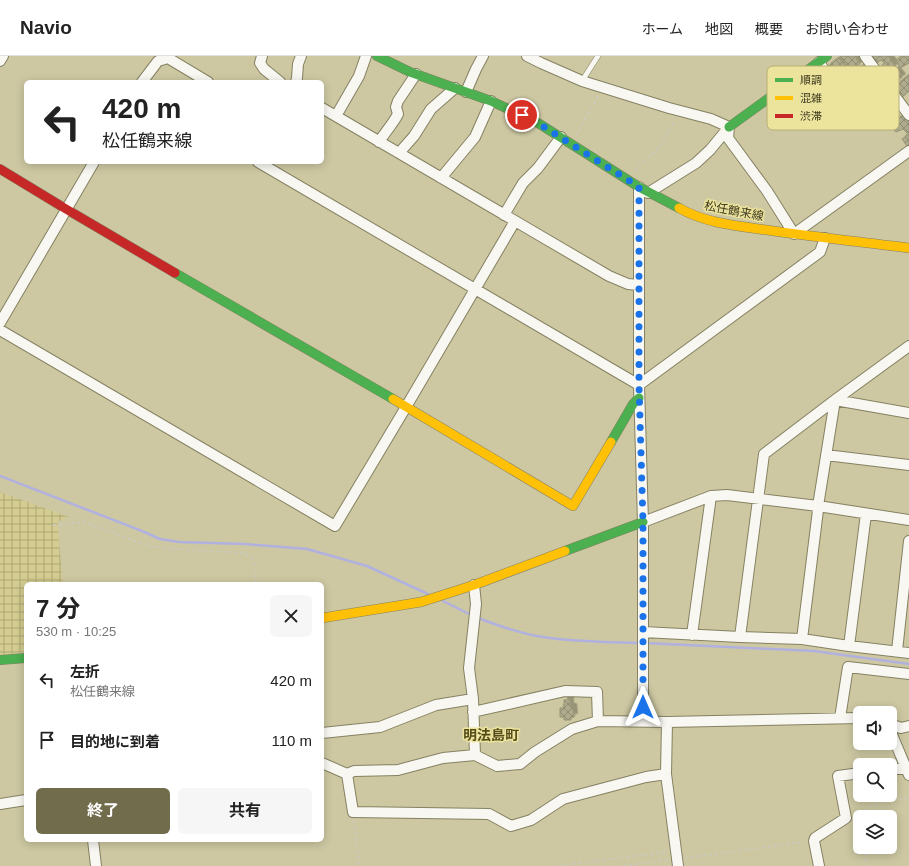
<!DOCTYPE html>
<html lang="ja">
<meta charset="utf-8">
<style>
body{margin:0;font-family:Arial,"Noto Sans JP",sans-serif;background:#f6f6f6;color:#222;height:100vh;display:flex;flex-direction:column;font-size:15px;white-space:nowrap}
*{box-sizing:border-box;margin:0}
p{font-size:13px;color:#767676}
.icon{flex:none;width:22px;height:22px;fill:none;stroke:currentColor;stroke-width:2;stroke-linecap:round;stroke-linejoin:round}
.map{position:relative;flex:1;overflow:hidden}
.sheet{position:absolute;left:24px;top:526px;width:300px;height:260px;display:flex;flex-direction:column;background:#fff;border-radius:6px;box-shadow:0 2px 10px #0003}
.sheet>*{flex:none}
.top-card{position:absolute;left:24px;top:24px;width:300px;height:84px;border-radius:6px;box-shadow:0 2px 10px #0003;background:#fff;color:#222;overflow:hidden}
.buttons{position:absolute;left:853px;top:650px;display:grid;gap:8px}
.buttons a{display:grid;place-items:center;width:44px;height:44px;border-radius:6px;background:#fff;box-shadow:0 2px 10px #0003;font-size:20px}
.pin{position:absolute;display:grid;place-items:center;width:34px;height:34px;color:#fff;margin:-17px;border:2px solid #fff;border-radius:50%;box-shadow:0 1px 4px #0007}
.me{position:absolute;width:44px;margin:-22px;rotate:0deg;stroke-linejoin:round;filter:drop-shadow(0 0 3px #0008)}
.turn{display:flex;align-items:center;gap:14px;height:84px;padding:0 12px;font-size:18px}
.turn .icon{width:52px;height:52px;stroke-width:2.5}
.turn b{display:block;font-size:28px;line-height:34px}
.round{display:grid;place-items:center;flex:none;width:42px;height:42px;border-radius:6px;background:#f6f6f6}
.head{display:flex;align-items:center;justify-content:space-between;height:68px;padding:0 12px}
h1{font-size:24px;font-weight:700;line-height:30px}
.action{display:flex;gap:8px;margin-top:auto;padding:8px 12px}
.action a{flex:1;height:46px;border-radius:6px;background:#706c4c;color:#fff;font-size:16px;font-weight:700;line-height:46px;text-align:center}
.action a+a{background:#f6f6f6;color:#222}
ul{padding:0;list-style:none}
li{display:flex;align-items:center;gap:12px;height:60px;padding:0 12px}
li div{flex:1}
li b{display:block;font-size:15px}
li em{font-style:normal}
header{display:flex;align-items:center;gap:24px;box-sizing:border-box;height:56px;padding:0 20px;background:#fff;border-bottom:1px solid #e0e0e0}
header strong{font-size:19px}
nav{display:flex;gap:22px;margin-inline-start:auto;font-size:14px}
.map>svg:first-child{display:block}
</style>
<header>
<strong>Navio</strong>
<nav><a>ホーム</a><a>地図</a><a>概要</a><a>お問い合わせ</a></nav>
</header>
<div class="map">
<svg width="909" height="810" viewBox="0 0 909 810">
<defs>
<pattern id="industrial-grid" width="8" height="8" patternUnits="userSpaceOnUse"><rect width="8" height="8" fill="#d4cc90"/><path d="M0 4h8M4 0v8" fill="none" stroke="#ada775"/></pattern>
<pattern id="building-cross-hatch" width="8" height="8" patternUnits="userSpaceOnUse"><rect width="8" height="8" fill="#afab8d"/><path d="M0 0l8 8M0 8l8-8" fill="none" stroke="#908c73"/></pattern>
<filter id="shadow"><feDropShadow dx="3.5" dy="-3.5" stdDeviation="0" flood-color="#0004"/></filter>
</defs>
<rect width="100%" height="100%" fill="#cdc8a2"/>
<path fill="url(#industrial-grid)" d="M0 436 69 461 57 466 63 528H26V596L0 599Z"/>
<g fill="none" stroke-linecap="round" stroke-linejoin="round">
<path stroke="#b1b1e0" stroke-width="2.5" d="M0 420 142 475 160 483 179 486 245 488 307 493 367 510 428 538
M443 545 471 559
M478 562C499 570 521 578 543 581 575 586 608 586 640 587
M645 587 814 595 909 608"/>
</g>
<path fill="url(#building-cross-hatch)" stroke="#959273" filter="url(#shadow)" d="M840 0H855L860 8 850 14Z
M873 0H888L895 10 884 20 879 12 885 7 881 4 875 8 871 2Z
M902 0H909V7L900 12 896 4Z
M839 2 846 11 839 16 842 21 836 26 827 11Z
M866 8 871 14 858 24 853 17Z
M896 14 902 21 891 30 885 22Z
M909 19V35L900 43 893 32Z
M904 59 909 66V76L907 77 903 73 896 76 890 69Z
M909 78V89L907 90 902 83Z
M564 644H570V651H573L574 661H571V664H564V661H560V652H564Z"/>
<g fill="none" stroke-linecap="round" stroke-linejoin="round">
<g stroke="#858162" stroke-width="6">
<path id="lane" d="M582 25 598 0"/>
</g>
<g stroke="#858162" stroke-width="12">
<path id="street" d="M262 0 260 7 264 13 280 26
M527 0 541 7 582 25 669 52 711 63 729 71 728 82 767 135 794 178 909 95
M865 0 909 59
M0 5 3 0
M819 6 836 32
M142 26 158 5 168 2 208 26
M296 26 297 22 298 8 301 0
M466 36 476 13 483 0
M322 52 609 220 628 228 638 229
M336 60 359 20 366 0
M379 86C385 76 393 68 398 58L396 51 398 45 416 18
M399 97 414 80 431 53 455 32
M258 106 639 329
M441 122 475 81 491 45
M639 131V329L643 466V666
M648 137 696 107 710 94 729 71
M504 159 523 127 538 112 561 81
M0 267 94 106
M0 274 335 470 406 351 515 165
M639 329 820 196 825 182
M826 399 909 409
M643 466 711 440 727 439 818 450 909 464
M643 576 740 581 802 583 849 590 909 597
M692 579 711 440
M740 581 764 398 835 344 909 290
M802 583 818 454V450L835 344 909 357
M849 590 866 458
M897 595 909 485
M473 643 469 612 476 548 474 529
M473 656 565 635 597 636 598 665
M840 662 848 611 909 618
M667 666 666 718 678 810
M890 668 901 672 909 670
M890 674 909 719
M322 677 380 671 436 649 473 643 475 699
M322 707 347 718
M890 713H909
M347 718 354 715 398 714 443 702 475 699 497 710 520 708 535 696 572 673 598 665 667 666 860 662
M347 718 353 756 489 758 511 770 531 764 563 743 646 721 666 718
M0 748 26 744
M93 784 96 810
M819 810 814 785 815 782 846 762 838 720 860 717"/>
</g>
<g stroke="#858162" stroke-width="10">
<path id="fast" d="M377 0 410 16 491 45 538 67 639 131 679 152
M729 71 827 0
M175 217 393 343
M611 386 633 348 639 342
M565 495 643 466
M0 604 26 602"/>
</g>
<g stroke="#858162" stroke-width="10">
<path id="slow" d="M679 152C705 167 737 170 767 174 814 181 862 186 909 192
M393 343 573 450 611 386
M322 562 421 546 474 529 565 495"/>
</g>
<g stroke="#858162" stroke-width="10">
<path id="jam" d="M0 113 66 153 175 217"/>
</g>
<path stroke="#cccabe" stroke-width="1.5" stroke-dasharray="3 3" stroke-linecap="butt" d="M576 79 599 39
M634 114 660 91 675 63
M53 469 84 466 148 490 174 493 245 497 253 504 256 528
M354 764 359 810
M860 768 858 757 884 745 909 742
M863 791 867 810
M685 802 804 786
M555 810 667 796
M623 810 668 804"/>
<use href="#lane" stroke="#f8f7f1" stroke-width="5"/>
<use href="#street" stroke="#f8f7f1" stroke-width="10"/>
<use href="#fast" stroke="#4caf50" stroke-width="9"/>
<use href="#slow" stroke="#ffc107" stroke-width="9"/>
<use href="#jam" stroke="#c62828" stroke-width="9"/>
</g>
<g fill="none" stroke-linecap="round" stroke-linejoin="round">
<path stroke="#1a73e8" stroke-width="7" stroke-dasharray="0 12.6" d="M522 59 538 67 639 131V329L643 466V651"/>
</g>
<g text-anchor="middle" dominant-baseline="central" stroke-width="3" stroke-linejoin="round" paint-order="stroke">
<g font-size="12" fill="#3e3a1e" stroke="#ece39d">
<text transform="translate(734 155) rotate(11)">松任鶴来線</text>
</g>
<g font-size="14" font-weight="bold" fill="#544d19" stroke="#ece39d">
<text x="491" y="679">明法島町</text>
</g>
</g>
<rect x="767" y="10" width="132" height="64" rx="6" fill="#ece39d" stroke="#b8b077" stroke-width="1"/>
<rect x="775" y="22" width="18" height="4" fill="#4caf50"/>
<rect x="775" y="40" width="18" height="4" fill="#ffc107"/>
<rect x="775" y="58" width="18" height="4" fill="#c62828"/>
<g font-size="11" fill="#3e3a1e">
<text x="800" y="28">順調</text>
<text x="800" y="46">混雑</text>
<text x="800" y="64">渋滞</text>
</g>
</svg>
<div class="buttons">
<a><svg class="icon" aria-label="sound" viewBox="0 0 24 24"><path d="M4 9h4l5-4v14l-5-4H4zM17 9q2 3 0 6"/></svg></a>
<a><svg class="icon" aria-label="search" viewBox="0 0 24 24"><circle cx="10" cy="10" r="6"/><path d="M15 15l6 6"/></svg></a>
<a><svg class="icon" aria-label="layers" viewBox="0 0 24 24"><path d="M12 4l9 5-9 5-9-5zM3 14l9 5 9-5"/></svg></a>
</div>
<div class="pin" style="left:522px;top:59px;background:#d93025"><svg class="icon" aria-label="arrive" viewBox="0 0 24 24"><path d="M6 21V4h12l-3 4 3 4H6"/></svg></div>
<svg class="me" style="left:643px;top:651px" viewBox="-20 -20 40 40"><path d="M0-17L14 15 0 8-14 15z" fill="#1a73e8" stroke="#fff" stroke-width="4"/></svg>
<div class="top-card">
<div class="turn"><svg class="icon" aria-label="left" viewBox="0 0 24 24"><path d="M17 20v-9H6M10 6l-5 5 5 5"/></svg><div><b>420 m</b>松任鶴来線</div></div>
</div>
<section class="sheet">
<div class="head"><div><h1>7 分</h1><p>530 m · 10:25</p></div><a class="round"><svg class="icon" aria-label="close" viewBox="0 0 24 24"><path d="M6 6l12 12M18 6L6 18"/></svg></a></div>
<ul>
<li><svg class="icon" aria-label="left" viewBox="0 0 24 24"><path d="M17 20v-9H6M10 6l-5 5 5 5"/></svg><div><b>左折</b><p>松任鶴来線</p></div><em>420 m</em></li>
<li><svg class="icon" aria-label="arrive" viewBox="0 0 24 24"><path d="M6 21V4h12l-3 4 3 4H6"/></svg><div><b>目的地に到着</b></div><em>110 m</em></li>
</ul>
<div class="action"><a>終了</a><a>共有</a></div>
</section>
</div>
